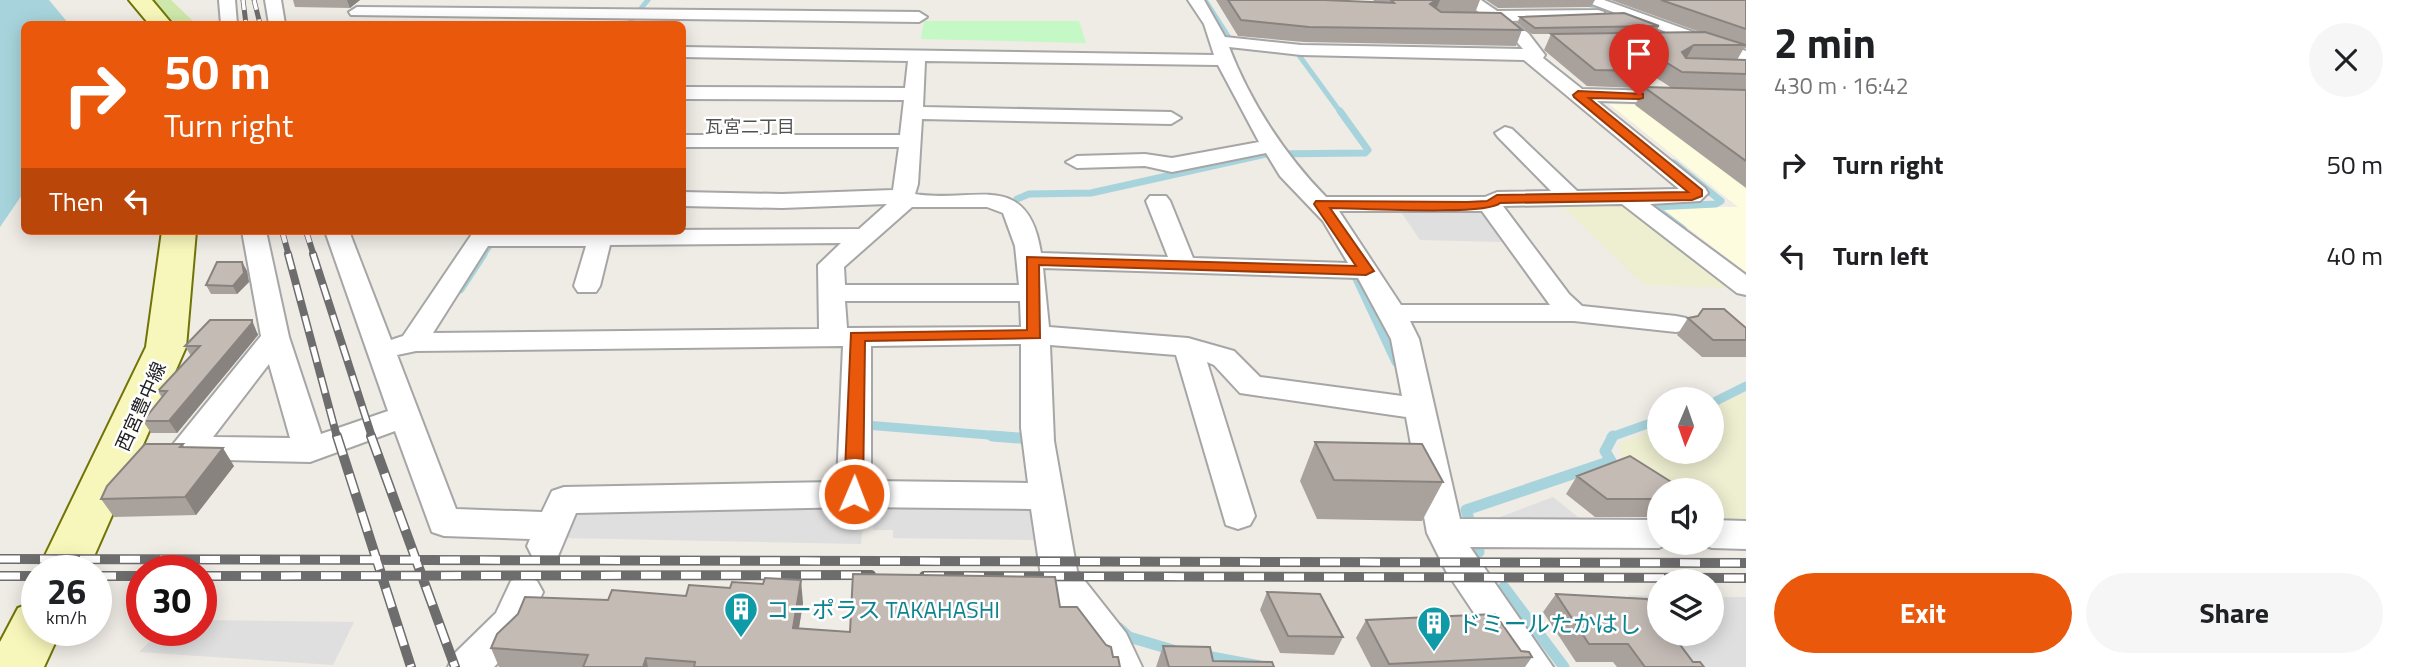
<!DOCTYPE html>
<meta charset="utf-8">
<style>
body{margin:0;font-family:"Titillium Web","Noto Sans JP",sans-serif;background:#f6f6f6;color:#202124;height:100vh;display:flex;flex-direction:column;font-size:26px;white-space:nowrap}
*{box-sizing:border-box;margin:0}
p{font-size:23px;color:#757577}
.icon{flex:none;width:38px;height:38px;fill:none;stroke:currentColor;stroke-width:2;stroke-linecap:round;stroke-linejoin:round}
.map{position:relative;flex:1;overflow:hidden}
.panel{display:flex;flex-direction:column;background:#fff;width:665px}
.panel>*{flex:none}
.banner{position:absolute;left:21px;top:21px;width:665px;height:214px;border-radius:10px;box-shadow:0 4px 18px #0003;background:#ea580c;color:#fff;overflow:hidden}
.needle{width:46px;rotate:182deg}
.controls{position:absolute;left:1647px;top:387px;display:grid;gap:14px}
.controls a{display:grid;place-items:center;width:77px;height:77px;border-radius:50%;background:#fff;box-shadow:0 4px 18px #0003;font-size:35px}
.speed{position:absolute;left:21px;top:555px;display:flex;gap:14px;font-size:35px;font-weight:700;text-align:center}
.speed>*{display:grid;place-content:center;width:91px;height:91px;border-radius:50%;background:#fff;box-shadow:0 4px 18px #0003;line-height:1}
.speed small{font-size:18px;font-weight:400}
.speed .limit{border:10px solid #d22;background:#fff;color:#111}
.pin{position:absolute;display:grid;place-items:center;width:60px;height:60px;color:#fff;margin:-72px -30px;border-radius:50% 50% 50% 0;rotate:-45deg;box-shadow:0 0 7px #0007}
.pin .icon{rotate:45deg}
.me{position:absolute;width:77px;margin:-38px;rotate:1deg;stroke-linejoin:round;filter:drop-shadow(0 0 5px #0008)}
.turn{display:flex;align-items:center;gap:24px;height:147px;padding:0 28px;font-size:32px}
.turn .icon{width:91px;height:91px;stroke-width:2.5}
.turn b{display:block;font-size:49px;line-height:60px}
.then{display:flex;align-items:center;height:66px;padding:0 28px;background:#0003;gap:14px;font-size:26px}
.round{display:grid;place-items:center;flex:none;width:74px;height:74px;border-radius:37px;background:#f6f6f6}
.overview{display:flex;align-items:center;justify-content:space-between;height:119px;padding:0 28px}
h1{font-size:42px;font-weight:700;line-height:52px}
.action{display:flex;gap:14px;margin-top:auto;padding:14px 28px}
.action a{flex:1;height:80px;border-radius:42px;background:#ea580c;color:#fff;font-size:28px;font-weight:700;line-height:80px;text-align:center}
.action a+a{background:#f6f6f6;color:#202124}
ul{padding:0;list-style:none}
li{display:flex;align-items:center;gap:21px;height:91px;padding:0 28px}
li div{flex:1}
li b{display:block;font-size:26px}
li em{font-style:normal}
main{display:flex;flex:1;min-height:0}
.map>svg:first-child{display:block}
</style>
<main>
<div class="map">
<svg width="1746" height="667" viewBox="0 0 1746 667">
<rect width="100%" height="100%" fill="#efebe5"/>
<path fill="#fefcdf" d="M1609 104 1746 108V272L1664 210 1665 207H1738Z"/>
<path fill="#eeeed1" d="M1628 206 1735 288 1644 285 1563 207Z
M1746 393V526H1725L1712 517V490H1670L1622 459 1619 443 1659 428V452H1712V407Z"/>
<path fill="#cee8ac" d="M149 0H171L196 24H171L164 13Z"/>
<path fill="#c4f8c4" d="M924 21H1079L1086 43 921 39Z"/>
<path fill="#dfdfdf" d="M1401 212 1481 213 1502 242 1420 240Z
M1553 497 1589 526 1482 524Z
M875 503 1036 506 1040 540 893 538V530H873Z
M865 505 861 544 564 538 575 507Z
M1628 595 1659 596V634H1712V597H1746V667H1686Z
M201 620 354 622 333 665 139 652 161 630H201Z"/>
<path fill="#a7d4dc" d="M0 0H49L69 24H24V192L0 227Z"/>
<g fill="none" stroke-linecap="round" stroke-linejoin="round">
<path stroke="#a7d4dc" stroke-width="5" d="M1205 0 1230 39 1238 41
M1577 0 1623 17
M628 24 648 0
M1293 47 1341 113"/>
<path stroke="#a7d4dc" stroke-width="7" d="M1674 163 1721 201 1716 204 1654 207 1683 229
M1017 199 1029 194 1091 193 1266 154 1365 153 1368 150 1340 111
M482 256 495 237"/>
<path stroke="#a7d4dc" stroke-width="9" d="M1353 270 1396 362
M460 289 483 254
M1712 403 1746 386
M866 420V425L1013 437
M1611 437 1659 420"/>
<path stroke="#a7d4dc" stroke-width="11" d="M992 436 1032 439
M1479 552 1466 510 1611 461 1605 451 1613 436
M1504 587 1564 667
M1119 628 1129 637 1173 650
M1201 655 1265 667"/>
<g stroke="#a6a6a6" stroke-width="4">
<path id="street" d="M219 0H235L237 24H221Z
M265 0H281L285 24H269Z
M1188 0H1204L1225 37 1301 45 1523 49 1516 41 1463 0H1481L1497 11 1598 10 1604 12V18L1510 21 1528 33 1545 55 1543 58 1582 89 1746 93V105L1597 101 1705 188 1708 193 1700 201 1650 204 1746 275V295L1737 293 1622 204 1503 206 1569 294 1582 306 1676 316 1686 318 1690 324 1686 330 1676 332 1574 321H1410L1419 339 1460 519 1659 520V542H1672L1659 548 1470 547 1553 667H1510L1446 571 1427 533 1406 417 1240 393 1214 365 1207 362 1255 516 1250 525 1238 529 1226 525 1176 355 1050 345 1054 441 1077 571 1126 633 1142 667H1102L1053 599 1041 576 1031 509 854 507 576 513 558 556 545 560 532 556 527 546 530 539 444 536 432 532 395 431 310 462 186 459 175 456 170 448 261 336 242 231H266L289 337 321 434 388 411 325 231H349L391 340 403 336 474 231 859 229 887 204 782 208 682 206V192L782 194 893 190 899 147H682V135H900L904 100 682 99V87L905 88 908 61 682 57V47L1214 55 1204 24ZM1229 47 1301 55 1524 60 1679 189 1577 191 1512 129 1505 127 1495 133 1498 137 1551 191 1497 192 1485 197H1326C1285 155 1250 102 1229 47ZM925 61 1218 65 1259 142 1172 158 1145 154 1077 156 1066 162 1077 168 1145 166 1172 172 1266 153 1280 176 1323 221 1348 263 1193 258 1170 201 1166 196H1150L1146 201 1168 257 1041 253C1028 168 973 204 915 194L918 184 922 119 1171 124 1181 118 1171 112 923 107ZM912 207H987L1003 213 1015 246 1019 285H845L844 267ZM1339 211H1482L1550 305H1401ZM841 243 818 265 819 329 433 333 488 246H586L574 286 578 292H596L600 286 610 245ZM1043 268 1358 278 1391 339 1402 396 1260 377 1234 351 1188 338 1049 327ZM845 301H1020L1021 327 847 328ZM1021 344V428L1028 483 871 481V346ZM843 346 837 482 564 487 552 491 542 512 456 509 397 355 416 351ZM269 364 290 438 213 437Z
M1581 0H1604L1746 51V62Z
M357 7 919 12 927 17 919 22 351 15 349 12Z
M1712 520 1746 521V549L1712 548 1699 544 1712 542Z
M524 576 537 581 543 592 524 636 494 667H448L454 654 496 613 511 581Z"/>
</g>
<g stroke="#707407" stroke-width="4">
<path id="secondary" d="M129 0H152L172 24H149Z
M162 231H196L186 347 88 570H38L146 347Z
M37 601V630H61L44 667H0V642L18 608Z"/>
</g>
<use href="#street" fill="#fff" fill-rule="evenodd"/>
<use href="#secondary" fill="#f8f7bb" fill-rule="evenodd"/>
<g stroke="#6d6d6d" stroke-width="5">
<path id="rail-far3" d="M243 0 246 24
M254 0 260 24"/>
</g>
<g stroke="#6d6d6d" stroke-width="6">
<path id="rail-far2" d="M282 231 289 256
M306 231 314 256"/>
</g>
<g stroke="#6d6d6d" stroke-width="8">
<path id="rail-far1" d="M288 254 337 437
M313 254 372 437"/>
</g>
<g stroke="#6d6d6d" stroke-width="10">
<path id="rail" d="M337 436 411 667
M371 436 455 667
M0 559 1746 563
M0 576H37
M96 576H142
M201 576 871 575
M924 576 1746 578"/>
</g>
<use href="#rail-far3" stroke="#fff" stroke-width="3.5" stroke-dasharray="10" stroke-linecap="butt"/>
<use href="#rail-far2" stroke="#fff" stroke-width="4.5" stroke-dasharray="12" stroke-linecap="butt"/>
<use href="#rail-far1" stroke="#fff" stroke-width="5" stroke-dasharray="16" stroke-linecap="butt"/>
<use href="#rail" stroke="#fff" stroke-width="7" stroke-dasharray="20" stroke-linecap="butt"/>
</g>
<path fill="#a9a19c" d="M293 0H360L350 8 295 7Z
M1216 0H1324L1375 2 1373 0H1480L1475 13 1522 30 1516 46 1304 42 1238 36Z
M1486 0H1595L1591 7 1498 8Z
M1611 0H1746V48H1744L1737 60H1746V188L1635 105 1644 87 1672 88 1647 72 1638 88 1587 86 1544 50 1551 34H1532L1517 23 1520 17 1659 26 1656 32H1700Z
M242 262 247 271 249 282 237 294H211L206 285Z
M1688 318 1746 340V357H1702L1677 335Z
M258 333V335L177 433H151L143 421 162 398 158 391 191 356 185 346Z
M1315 442 1443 482 1422 521 1317 519 1300 481Z
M183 444 184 447 234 466 196 515 114 517 101 499Z
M1577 476 1659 490V517H1595L1566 494Z
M1267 592 1343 637 1334 655 1280 653 1260 610Z
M1556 594 1693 662 1704 667H1617L1613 662H1576L1543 612Z
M686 596 803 603 799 628 850 632 1060 607 1113 657 1120 667H499L491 648 608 600Z
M1366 620 1521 651 1532 657 1525 667H1371L1356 638Z
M1163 646 1213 661 1274 667H1156Z"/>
<path fill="#89837f" d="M347 0H360L350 8Z
M1436 0H1440L1435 12 1430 4Z
M1694 45 1685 61 1673 68 1682 52Z
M1641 47 1632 64 1628 54Z
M242 262 247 271 249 282 237 294 233 286Z
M252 320 258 335 177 433 169 421Z
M223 448 234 466 196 515 185 497Z
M801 580 803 603 795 651 793 628Z
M646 658 648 667H643Z"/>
<path fill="#c4bbb5" stroke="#89837f" stroke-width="2" d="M1228 0H1324L1394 3 1391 0H1436L1430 4 1441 12 1501 13 1522 30 1309 27 1241 20Z
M1661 0H1746V29Z
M1624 13 1659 26 1535 28 1520 17Z
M1705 32 1746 45H1694L1682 52 1686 58 1746 60V74L1682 72 1641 47 1628 54 1647 71 1595 70 1551 34Z
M1644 87 1746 90V161Z
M217 262H242L244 273 233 286 206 285Z
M1703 309H1724L1746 328V340H1713L1688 318 1698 316Z
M210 320H252V323L169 421H143L167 391H158L200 346H185Z
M1315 442 1422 444 1443 482 1334 480Z
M145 444H183L180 447 223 448 185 497 101 499 107 486Z
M1630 456 1684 490H1659V499H1607L1577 476Z
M853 574 1055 577 1060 607H1077L1106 645 1111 647 1113 657H1118L1120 667H694L695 662 646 658 643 667H583L588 655 491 648 497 634 518 614 525 597 608 600 612 590 686 596 689 585 730 588 732 582 763 584 765 578 801 580 793 628 850 632Z
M1267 592 1320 594 1343 637 1288 636Z
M1556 594 1647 599 1659 615V634H1672L1693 662H1700L1704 667H1645L1628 644H1589Z
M1495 614 1521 651 1529 652 1532 657 1389 664 1366 620Z
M1163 646 1210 647 1213 661 1272 662 1274 667H1169Z"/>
<path fill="#ea580c" stroke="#983908" stroke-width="2" d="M1578 91 1643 94V98L1639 99 1589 98 1702 190V196L1692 200 1500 203C1487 216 1357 208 1330 208L1374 271 1366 275 1039 265 1040 338 865 341 863 494 854 501 844 494 851 333 1027 330V257L1356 266 1314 204 1316 201 1467 202 1487 201 1497 195 1688 192 1574 97 1573 95Z"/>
<defs>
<g id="building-pin" transform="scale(1.75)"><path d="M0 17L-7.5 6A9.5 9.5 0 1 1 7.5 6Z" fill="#0f9aa8" stroke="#fff"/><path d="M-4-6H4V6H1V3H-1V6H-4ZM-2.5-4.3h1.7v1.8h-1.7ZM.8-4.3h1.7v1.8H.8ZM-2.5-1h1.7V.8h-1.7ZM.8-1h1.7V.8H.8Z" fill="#fff"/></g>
</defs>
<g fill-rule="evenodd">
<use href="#building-pin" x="741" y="609"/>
<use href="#building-pin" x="1434" y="623"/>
</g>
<g text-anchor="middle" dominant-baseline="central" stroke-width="5" stroke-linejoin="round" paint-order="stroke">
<g font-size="18" fill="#525252" stroke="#fff">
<text x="750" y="126">瓦宮二丁目</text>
</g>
<g font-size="19" fill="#1f1f1f" stroke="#fff">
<text transform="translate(140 406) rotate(-66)">西宮豊中線</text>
</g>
<g font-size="23" fill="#0d838f" stroke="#fff" text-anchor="start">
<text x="766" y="609">コーポラス TAKAHASHI</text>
<text x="1458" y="623">ドミールたかはし</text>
</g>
</g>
</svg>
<div class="controls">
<a><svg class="needle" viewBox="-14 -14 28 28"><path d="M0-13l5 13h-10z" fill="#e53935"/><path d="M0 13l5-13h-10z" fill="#757577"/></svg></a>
<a><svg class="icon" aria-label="sound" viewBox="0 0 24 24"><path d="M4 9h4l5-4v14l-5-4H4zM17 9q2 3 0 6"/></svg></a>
<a><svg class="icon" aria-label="layers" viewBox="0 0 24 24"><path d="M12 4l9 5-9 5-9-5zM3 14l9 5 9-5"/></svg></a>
</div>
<div class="speed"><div>26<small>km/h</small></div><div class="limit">30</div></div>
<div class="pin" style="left:1639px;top:96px;background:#d93025"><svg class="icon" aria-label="arrive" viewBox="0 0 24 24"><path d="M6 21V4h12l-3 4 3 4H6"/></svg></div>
<svg class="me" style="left:854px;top:494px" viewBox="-20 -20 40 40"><circle r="17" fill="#ea580c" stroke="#fff" stroke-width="3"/><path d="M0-11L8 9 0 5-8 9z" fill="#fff"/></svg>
<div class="banner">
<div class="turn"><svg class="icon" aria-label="right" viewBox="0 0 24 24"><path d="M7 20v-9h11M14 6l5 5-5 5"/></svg><div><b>50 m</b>Turn right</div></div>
<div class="then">Then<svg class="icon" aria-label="left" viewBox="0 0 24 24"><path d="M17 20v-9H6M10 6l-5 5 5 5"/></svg></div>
</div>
</div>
<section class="panel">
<div class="overview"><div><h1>2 min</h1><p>430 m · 16:42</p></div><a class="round"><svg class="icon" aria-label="close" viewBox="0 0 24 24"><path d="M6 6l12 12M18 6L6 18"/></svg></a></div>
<ul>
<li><svg class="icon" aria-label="right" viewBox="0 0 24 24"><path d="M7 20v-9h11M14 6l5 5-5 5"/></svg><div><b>Turn right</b></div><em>50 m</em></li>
<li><svg class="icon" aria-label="left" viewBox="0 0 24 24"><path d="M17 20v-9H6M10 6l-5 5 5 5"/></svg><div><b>Turn left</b></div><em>40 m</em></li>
</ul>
<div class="action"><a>Exit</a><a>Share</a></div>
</section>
</main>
